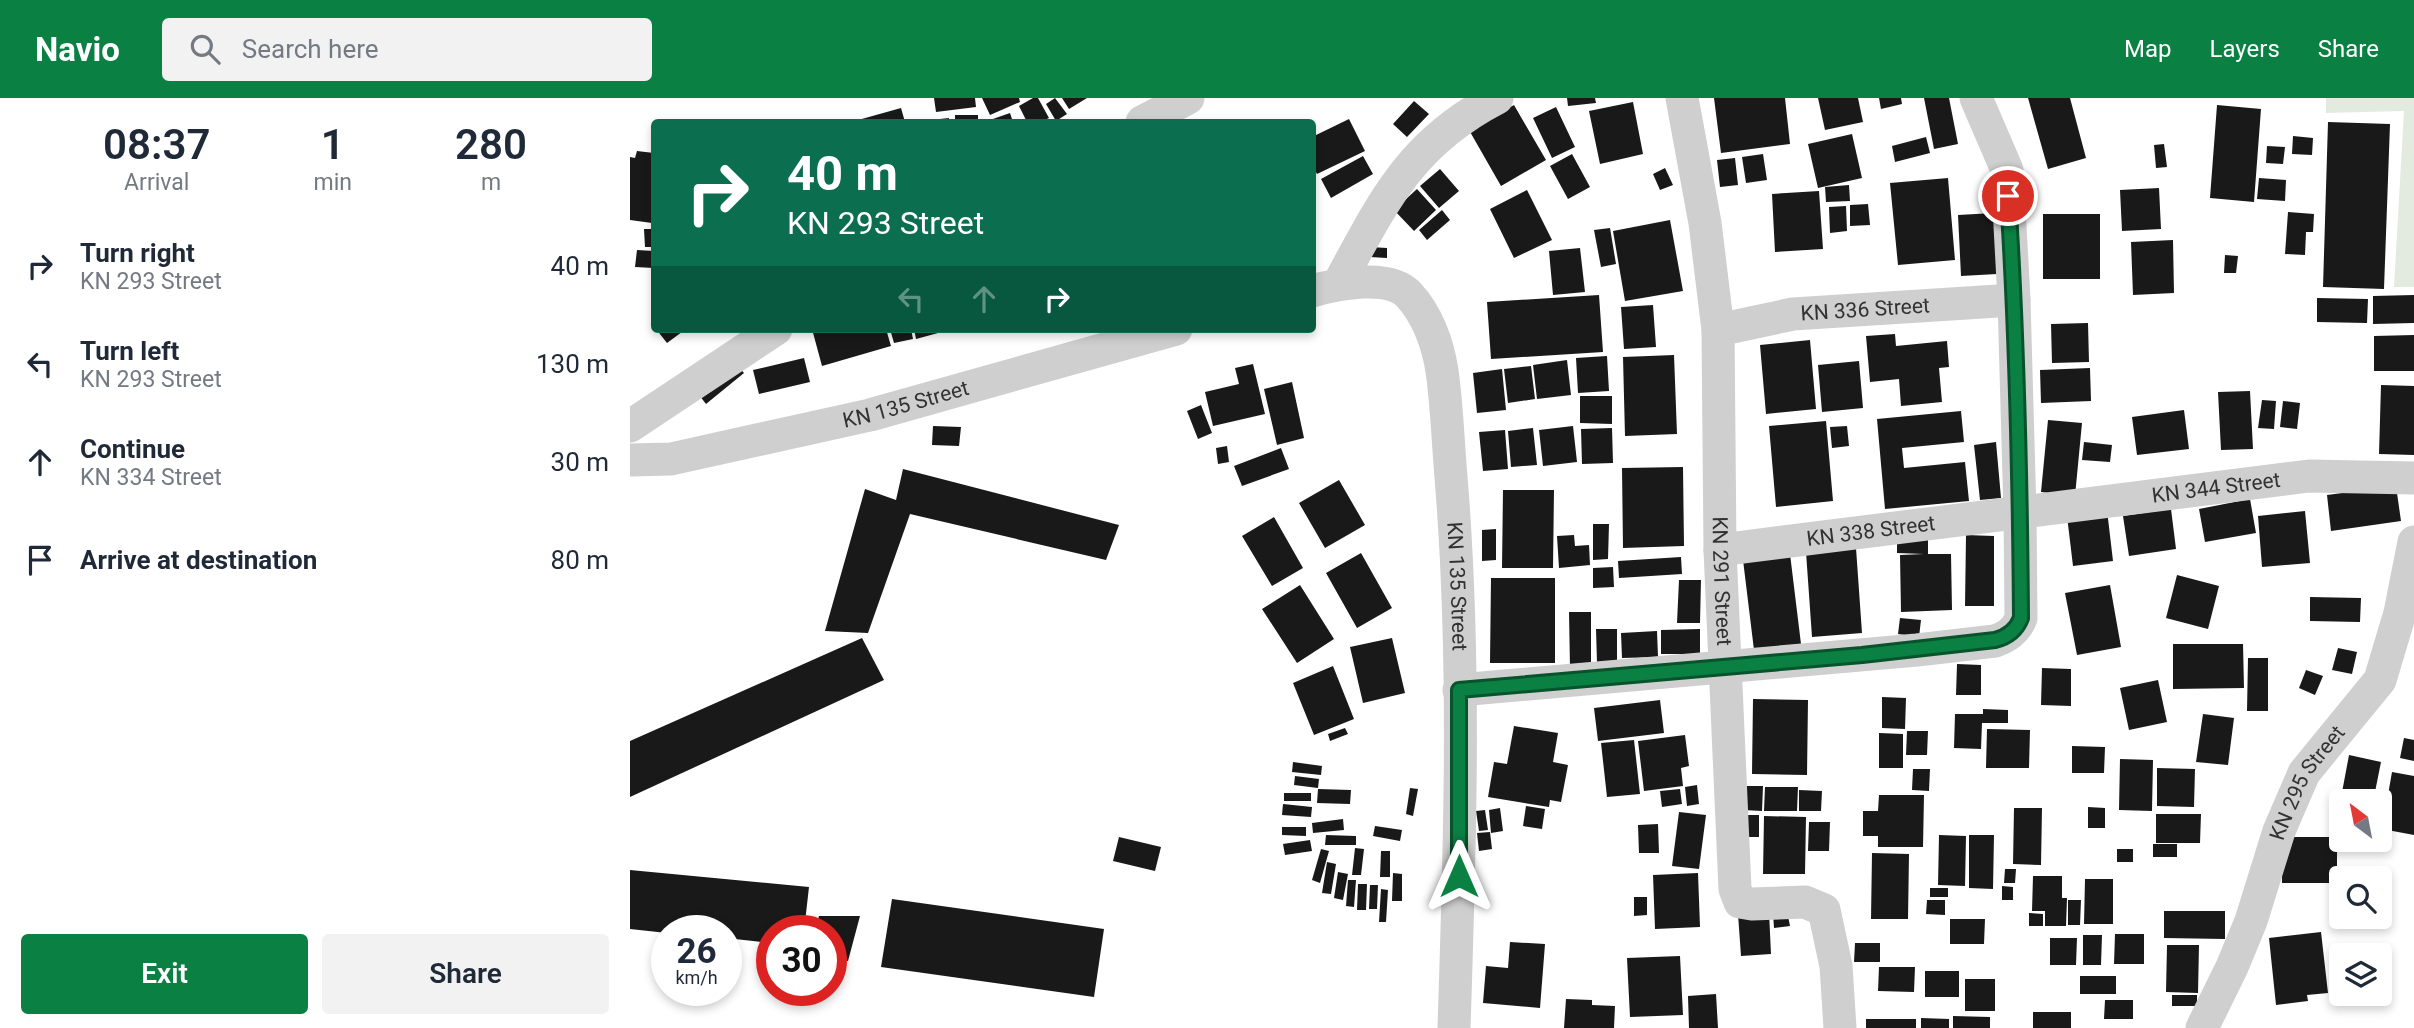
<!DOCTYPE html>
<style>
body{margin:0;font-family:Roboto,sans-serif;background:#f2f2f3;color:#1f2937;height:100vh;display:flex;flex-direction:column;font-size:26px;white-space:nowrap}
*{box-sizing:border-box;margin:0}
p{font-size:23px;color:#747a83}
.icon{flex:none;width:38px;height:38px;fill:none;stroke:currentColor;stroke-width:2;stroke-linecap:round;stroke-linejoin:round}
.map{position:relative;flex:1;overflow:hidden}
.details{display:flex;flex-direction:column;background:#fff;width:630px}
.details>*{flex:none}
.banner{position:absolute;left:21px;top:21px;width:665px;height:214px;border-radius:7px;box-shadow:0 4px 10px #0003;background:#0b6e4f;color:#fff;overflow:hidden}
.needle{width:46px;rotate:328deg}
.tools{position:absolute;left:1699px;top:691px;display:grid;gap:14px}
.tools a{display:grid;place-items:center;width:63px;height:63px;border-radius:7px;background:#fff;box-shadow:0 4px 10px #0003;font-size:35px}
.speed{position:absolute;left:21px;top:817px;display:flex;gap:14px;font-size:35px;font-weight:700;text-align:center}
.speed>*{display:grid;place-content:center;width:91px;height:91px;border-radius:50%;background:#fff;box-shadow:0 4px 10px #0003;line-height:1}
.speed small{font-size:18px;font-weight:400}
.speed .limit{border:10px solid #d22;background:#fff;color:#111}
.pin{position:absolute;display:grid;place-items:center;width:60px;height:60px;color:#fff;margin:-30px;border:4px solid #fff;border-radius:50%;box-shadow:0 2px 7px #0007}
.me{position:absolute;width:77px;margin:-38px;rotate:0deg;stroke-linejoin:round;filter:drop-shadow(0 0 5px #0008)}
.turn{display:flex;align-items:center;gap:24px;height:147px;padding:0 21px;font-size:32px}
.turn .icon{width:91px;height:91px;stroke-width:2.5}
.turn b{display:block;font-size:49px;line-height:60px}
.lanes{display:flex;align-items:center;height:66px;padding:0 21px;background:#0003;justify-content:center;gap:35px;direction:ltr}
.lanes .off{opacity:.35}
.eta{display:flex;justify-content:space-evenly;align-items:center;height:119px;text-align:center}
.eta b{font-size:42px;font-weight:600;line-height:49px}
.action{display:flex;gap:14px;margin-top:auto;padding:14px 21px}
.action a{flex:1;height:80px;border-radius:7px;background:#0b8043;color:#fff;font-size:28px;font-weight:600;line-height:80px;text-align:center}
.action a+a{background:#f2f2f3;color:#1f2937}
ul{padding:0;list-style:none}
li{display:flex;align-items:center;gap:21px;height:98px;padding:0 21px}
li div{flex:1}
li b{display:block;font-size:26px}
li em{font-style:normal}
header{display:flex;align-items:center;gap:42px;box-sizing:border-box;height:98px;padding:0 35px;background:#0b8043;color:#fff}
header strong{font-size:33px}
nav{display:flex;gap:38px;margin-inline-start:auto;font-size:24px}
.search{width:490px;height:63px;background:#f2f2f3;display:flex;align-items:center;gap:18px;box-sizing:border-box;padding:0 24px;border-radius:7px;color:#747a83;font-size:26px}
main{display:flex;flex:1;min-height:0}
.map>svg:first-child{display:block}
</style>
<header>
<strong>Navio</strong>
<div class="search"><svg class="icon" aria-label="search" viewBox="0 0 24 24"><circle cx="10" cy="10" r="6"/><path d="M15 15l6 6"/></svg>Search here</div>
<nav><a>Map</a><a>Layers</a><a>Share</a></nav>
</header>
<main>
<section class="details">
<div class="eta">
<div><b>08:37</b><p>Arrival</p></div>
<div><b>1</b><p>min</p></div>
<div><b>280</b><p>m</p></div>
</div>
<ul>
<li><svg class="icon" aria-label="right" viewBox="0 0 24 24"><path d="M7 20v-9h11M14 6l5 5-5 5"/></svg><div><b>Turn right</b><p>KN 293 Street</p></div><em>40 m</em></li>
<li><svg class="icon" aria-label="left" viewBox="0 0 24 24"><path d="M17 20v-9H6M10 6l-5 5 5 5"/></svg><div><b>Turn left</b><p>KN 293 Street</p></div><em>130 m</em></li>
<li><svg class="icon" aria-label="ahead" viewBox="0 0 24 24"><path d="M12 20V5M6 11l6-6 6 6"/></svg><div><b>Continue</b><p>KN 334 Street</p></div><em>30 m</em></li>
<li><svg class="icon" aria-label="arrive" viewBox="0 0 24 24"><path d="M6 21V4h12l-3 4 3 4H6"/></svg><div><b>Arrive at destination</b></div><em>80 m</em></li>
</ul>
<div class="action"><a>Exit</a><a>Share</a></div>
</section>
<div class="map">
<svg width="1784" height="930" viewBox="0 0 1784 930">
<rect width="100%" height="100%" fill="#fff"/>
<path fill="#e3eadf" d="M1696 0H1784V189H1764L1774 13 1696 15Z"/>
<path fill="#191919" d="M304 0H345L346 9 306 14Z
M352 0H389L390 4 360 17Z
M403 0H408L419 20 410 24H397L389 8Z
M425 0 437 16 426 23 416 6Z
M432 0H457L439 11Z
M937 0H965L966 5 938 8Z
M1084 0H1155L1160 46 1091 55Z
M1188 0H1228L1233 24 1195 32Z
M1249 0H1271L1272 6 1251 11Z
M1294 0H1319L1328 46 1304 51Z
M1398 0H1440L1456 60 1418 71Z
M784 3 799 16 777 39 763 26Z
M1003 4 1013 56 970 66 959 13Z
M884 7 916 62 871 88 839 32Z
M1587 7 1631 11 1624 104 1580 100Z
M926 9 945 49 922 60 903 20Z
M271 10 275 24H221Z
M380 15 383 24H361L360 22Z
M325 17H348V24H325Z
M319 20V24H292V23Z
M719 21 735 53 687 76 682 66V39Z
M1698 24 1760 26 1754 191 1693 189Z
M1222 36 1232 80 1188 90 1178 46Z
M1663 38 1683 40 1682 57 1662 56Z
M1296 39 1300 55 1265 64 1262 48Z
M1534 46 1537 69 1526 70 1524 47Z
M1637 48 1655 49 1653 66 1636 65Z
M7 53 24 55V117L22 125 0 122V59L5 60Z
M942 56 960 89 938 101 920 68Z
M1133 56 1137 82 1116 85 1112 59Z
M733 58 743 76 701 100 691 81Z
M1105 60 1108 87 1090 89 1087 62Z
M1035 70 1043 87 1030 92 1023 76Z
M810 71 829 93 809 110 790 88Z
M1318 80 1325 162 1268 167 1260 85Z
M1629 80 1656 82 1655 103 1627 101Z
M1219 87 1220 103 1196 104 1195 89Z
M1529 90 1531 131 1492 133 1490 92Z
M787 91 806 112 784 133 764 112Z
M897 92 922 142 884 160 860 111Z
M1189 93 1193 151 1145 154 1142 96Z
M1238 106 1240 127 1220 128V107Z
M1216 108 1217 133 1200 135 1199 109Z
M812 112 820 122 797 142 789 132Z
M1658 114 1684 116 1683 134H1676L1675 157 1655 156Z
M1364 115 1367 176 1331 178 1328 117Z
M1413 116H1470V181H1413Z
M1040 122 1053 193 995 203 983 133Z
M980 130 986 166 971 169 964 132Z
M14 131H24V149H15Z
M1543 142 1544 195 1503 197 1501 144Z
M740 149 757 150V160L740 159Z
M950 150 955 194 923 197 919 153Z
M7 152 24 153V170L5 169Z
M1595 157 1608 158 1606 175H1594Z
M969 197 973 254 861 261 857 204Z
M1784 197V225L1743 226V198Z
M1687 200 1738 201 1737 225 1687 224Z
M1023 207 1026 249 994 251 991 209Z
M1458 225 1459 264 1422 265 1421 226Z
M26 231H56L37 245Z
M182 231H256L261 248 192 268Z
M260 231H281L283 241 264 245Z
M284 231H307L308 235 286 241Z
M1265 236 1266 248 1317 243 1319 269 1309 270 1312 304 1271 308 1269 281 1240 284 1236 238Z
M1784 237V273H1744V238Z
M1180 242 1186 311 1136 316 1130 247Z
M1044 257 1047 336 995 338 993 259Z
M977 258 979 293 948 295 946 260Z
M174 260 180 284 129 296 123 272Z
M937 262 941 297 907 301 903 267Z
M103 263 114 275 76 306 66 293Z
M1229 263 1233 310 1192 314 1188 267Z
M623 266 635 316 583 328 575 294 609 286 605 270Z
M901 268 905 301 878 305 874 271Z
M1460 270 1461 303 1411 305 1410 272Z
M872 271 876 312 847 315 843 275Z
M662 284 674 340 647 347 634 291Z
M1751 287 1784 288V357L1749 356Z
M1620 293 1623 351 1591 352 1588 294Z
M950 298H982V326L950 325Z
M1632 302 1646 303 1644 331 1628 330Z
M1653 303 1670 305 1667 331 1650 329Z
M571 307 582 335 568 341 557 313Z
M1554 312 1559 351 1507 357 1502 319Z
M1331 313 1334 344 1272 350 1274 370 1335 364 1339 403 1255 411 1247 321Z
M1418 322 1452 325 1445 398 1411 394Z
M1196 323 1203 403 1146 409 1139 328Z
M303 328 331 329 329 348 302 347Z
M943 328 947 364 913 368 909 332Z
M1217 328 1219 348 1202 350 1200 329Z
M903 330 907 367 881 369 878 333Z
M982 330 983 365 952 366 951 331Z
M875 332 878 371 853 373 849 334Z
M1366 344 1371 400 1350 402 1344 347Z
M1454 344 1482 347 1480 364 1452 362Z
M597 348 599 364 588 366 586 350Z
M651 350 659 371 612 388 604 368Z
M1053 369 1054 448 993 450 992 370Z
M273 371 489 427 476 462 280 416 238 535 195 533 235 391 266 402Z
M709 382 735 427 695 450 669 405Z
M1766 388 1771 423 1701 433 1697 397Z
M873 392H924L923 470H872Z
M1620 401 1626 435 1575 444 1569 411Z
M1541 411 1546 451 1499 458 1493 418Z
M1477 412 1483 463 1443 468 1437 418Z
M1675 413 1680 465 1632 469 1628 418Z
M644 419 673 470 642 488 612 438Z
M963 426H979L978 461 963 462Z
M866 431V462L852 463V432Z
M944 437 945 448 959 447 960 467 929 470 927 438Z
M1267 437H1298V456H1321L1322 512 1271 514 1270 457 1294 456 1267 455Z
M1336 437 1364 438V508H1335Z
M1226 450 1232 535 1182 539 1176 454Z
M731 455 762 510 727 530 696 475Z
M1160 456 1171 546 1124 552 1113 462Z
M1051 459 1052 476 989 480 988 463Z
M983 469 984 489 963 490V470Z
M1547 477 1589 488 1578 531 1536 520Z
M861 480H925V565H860Z
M1049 482H1071L1070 525H1047Z
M670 487 704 541 667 565 632 511Z
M1480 487 1491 549 1447 557 1435 495Z
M1680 499 1731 500 1730 524 1680 523Z
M939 514H961V570L940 571Z
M1270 520 1291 522 1289 539 1268 536Z
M966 531H987V564L967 565Z
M1070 531V556H1031V532Z
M1027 533 1028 559 992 560 991 535Z
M232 540 254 582 0 699V643Z
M762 540 775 595 733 605 720 549Z
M1543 546H1613L1614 590 1543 591Z
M1708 550 1727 554 1722 576 1702 572Z
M1618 560H1638V613H1617Z
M1327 566 1351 567V597H1326Z
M703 568 724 621 684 637 663 585Z
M1412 570 1441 571V608L1411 607Z
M1676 572 1693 578 1685 597 1669 590Z
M1528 582 1537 624 1499 632 1490 590Z
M1252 599 1276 600 1275 631 1252 630Z
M1123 601 1178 602 1177 677 1122 676Z
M1030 602 1034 635 968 643 964 610Z
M1353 611 1378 612V625H1352L1351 651 1324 650 1325 616H1353Z
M1573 616 1604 620 1598 667 1566 664Z
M884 628 928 635 923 664 938 667 931 704 920 702 919 709 858 699 864 664 877 666Z
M715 630 718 636 700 643 698 636Z
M1357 631 1400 632 1399 670H1356Z
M1277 633H1298L1297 657H1276Z
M1249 635 1273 636V670H1249Z
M1055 637 1059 668 1051 670 1053 688 1014 693 1008 643Z
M1774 640 1784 642V663L1770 660Z
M1004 642 1010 696 977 699 971 645Z
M1442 648 1475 649 1474 675H1442Z
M1719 657 1751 664 1743 704H1712V722L1707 721Z
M1490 661 1523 662 1522 713 1489 712Z
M663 664 692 668 691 677 662 674Z
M1527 670 1565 671 1564 709 1527 708Z
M1283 671H1300L1299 693 1282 692Z
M1762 674 1784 678V737L1752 731Z
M665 678 689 681 688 690 664 687Z
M1067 687 1069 706 1057 708 1055 689Z
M1113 688H1133L1132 713 1113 712Z
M1135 689H1168L1167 713H1134Z
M780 690 788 691 783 718 776 716Z
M688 691 721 692 720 706 687 705Z
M1050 691 1052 706 1032 709 1030 693Z
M1169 692 1192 693 1191 713H1169Z
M654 695H681V703H654Z
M1249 697H1294L1293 749H1248V738H1233V713H1248Z
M653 706 682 709 681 719 652 717Z
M896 708 915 711 912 731 893 728Z
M1458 709 1475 710V730H1458Z
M870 710 873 733 861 735 859 712Z
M1384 710H1412L1411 767 1383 766Z
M855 712 858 732 849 733 846 713Z
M1049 714 1076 717 1069 771 1042 768Z
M1526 716H1571L1570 745H1526Z
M1115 717H1129V739H1115Z
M1134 718 1176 719 1175 776H1133Z
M713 721 714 732 683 735 682 725Z
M1179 724H1200L1199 753H1178Z
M1028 726 1029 755H1009L1008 727Z
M745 728 772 732 770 743 743 738Z
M652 729H676V738L652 737Z
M860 734 862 751 849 753 847 735Z
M696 737 726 738V747H695Z
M1309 737 1336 738 1335 788 1308 787Z
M1339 737H1364L1363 791 1339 790Z
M489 739 531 749 525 773 483 763Z
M1652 739H1707V785H1652Z
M680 742 682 753 655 757 653 746Z
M1523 746H1547V759H1523Z
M725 750 734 751 731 777H722Z
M691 751 699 753 690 785 682 782Z
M1487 751H1503V764H1487Z
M751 753H760V779H750Z
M1242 755 1279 756 1278 821H1241Z
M697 764 706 766 701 796 692 795Z
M1375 771H1386L1385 785H1374Z
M0 772 179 789 174 833H142V845L96 840V833L37 835 0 831Z
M708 774 718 776 713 802 704 800Z
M763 775 772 776V803H762Z
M1068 775 1070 829 1025 831 1023 777Z
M1403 778H1432V800H1437L1436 828H1415V813H1402Z
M1455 781H1483V826H1454Z
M718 782H726L724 809 716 808Z
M728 786H737L736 812H727Z
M740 787H748L747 811H739Z
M1372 788 1383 789V802H1372Z
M1300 790H1318V799H1300Z
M751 791 758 792 756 824H749Z
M1004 799H1017V817L1004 818Z
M262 801 474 831 464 899 251 869Z
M1297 802H1315V817L1296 816Z
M1438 802H1451L1450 827H1438Z
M1157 813 1160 828 1144 830 1143 815Z
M1534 813H1595V841L1534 840Z
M1139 814 1141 856 1111 858 1108 816Z
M1399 815 1413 816V828H1399Z
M189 818H230L218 863 201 860V833H185Z
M1320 821H1355L1354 846H1320Z
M1691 834 1698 895 1677 897 1678 903 1646 907 1639 840Z
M1485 836H1514V866H1484Z
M1453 837H1472L1471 867H1453Z
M1420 840H1447L1446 867H1420Z
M880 844 915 846 910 910 853 905 856 868 878 870Z
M1225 845H1250V864H1224Z
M1537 847H1569L1568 895 1536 894Z
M1050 858 1053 917 1000 919 997 860Z
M1249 869H1285L1284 894 1248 893Z
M1295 873H1329V899H1295Z
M1450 878H1486V896H1450Z
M1335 881H1365V913H1335Z
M1086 896 1088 930H1059L1058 898Z
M1542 897H1567V908H1542Z
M936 901 962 902V907L985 908 984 930H934Z
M1475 902H1503V921H1474Z
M1403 914H1441V930H1403Z
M1323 918 1360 919V930H1323Z
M1291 920 1319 921V930H1291Z
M1236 921H1286V930H1236Z"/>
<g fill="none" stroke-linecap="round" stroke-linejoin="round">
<g stroke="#cfcfcf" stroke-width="33">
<path id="s1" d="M1052 0 1075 125 1088 232 1090 452 1105 791 1110 804 1122 806 1175 804 1194 812 1206 868 1210 930"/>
<path d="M512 24 558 0"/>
<path d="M709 185C753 104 780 45 867 0"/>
<path id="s2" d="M682 193C707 186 759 175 779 197 797 216 808 246 812 273 817 308 818 344 821 379 836 562 830 747 824 930"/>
<path id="s3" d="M1088 232 1163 216 1384 202"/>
<path d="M0 328 146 231"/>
<path id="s4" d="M0 362 41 361 240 317 546 231"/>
<path id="s5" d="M1090 452 1679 378 1784 380"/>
<path d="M829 592 1287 552 1365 543C1377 539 1386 533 1391 520L1390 415 1384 202 1377 72 1346 0"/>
<path id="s6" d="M1572 930 1602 869 1621 823 1649 733 1674 675 1750 582 1770 515 1784 444"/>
</g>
</g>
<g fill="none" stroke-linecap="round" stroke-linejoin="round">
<g stroke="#07532c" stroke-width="18">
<path id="route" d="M829 778V592L1232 557 1365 542C1377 539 1386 533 1391 520 1390 379 1387 239 1378 98"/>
</g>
<use href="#route" stroke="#0b8043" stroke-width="12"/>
</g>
<g text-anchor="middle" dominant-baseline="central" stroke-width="7" stroke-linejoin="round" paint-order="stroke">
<g font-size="21" fill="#323232" stroke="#fff">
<text stroke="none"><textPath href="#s3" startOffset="149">KN 336 Street</textPath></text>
<text stroke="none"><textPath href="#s4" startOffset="282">KN 135 Street</textPath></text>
<text stroke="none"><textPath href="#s5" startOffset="500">KN 344 Street</textPath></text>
<text stroke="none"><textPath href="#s5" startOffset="152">KN 338 Street</textPath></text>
<text stroke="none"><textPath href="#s1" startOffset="486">KN 291 Street</textPath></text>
<text stroke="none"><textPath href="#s2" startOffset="401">KN 135 Street</textPath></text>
<text stroke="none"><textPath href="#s6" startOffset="268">KN 295 Street</textPath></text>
</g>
</g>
</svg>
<div class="tools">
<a><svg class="needle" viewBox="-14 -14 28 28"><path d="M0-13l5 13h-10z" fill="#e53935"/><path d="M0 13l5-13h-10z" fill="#747a83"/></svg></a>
<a><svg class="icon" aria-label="search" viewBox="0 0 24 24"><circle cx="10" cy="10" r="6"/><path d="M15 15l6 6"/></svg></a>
<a><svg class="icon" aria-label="layers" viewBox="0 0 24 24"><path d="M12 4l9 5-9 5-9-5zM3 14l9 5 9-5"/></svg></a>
</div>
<div class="speed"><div>26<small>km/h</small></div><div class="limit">30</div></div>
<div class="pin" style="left:1378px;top:98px;background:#d93025"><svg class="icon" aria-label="arrive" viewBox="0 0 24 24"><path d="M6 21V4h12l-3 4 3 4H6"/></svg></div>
<svg class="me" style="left:829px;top:778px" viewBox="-20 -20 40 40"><path d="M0-17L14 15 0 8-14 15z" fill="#0b8043" stroke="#fff" stroke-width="4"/></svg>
<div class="banner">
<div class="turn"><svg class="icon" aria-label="right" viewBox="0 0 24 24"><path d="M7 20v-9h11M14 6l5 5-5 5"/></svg><div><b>40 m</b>KN 293 Street</div></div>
<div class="lanes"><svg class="icon off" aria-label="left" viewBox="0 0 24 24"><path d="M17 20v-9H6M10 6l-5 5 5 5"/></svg><svg class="icon off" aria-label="ahead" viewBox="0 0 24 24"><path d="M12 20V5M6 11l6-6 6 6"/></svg><svg class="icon" aria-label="right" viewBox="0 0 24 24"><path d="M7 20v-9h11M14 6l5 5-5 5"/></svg></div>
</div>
</div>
</main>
